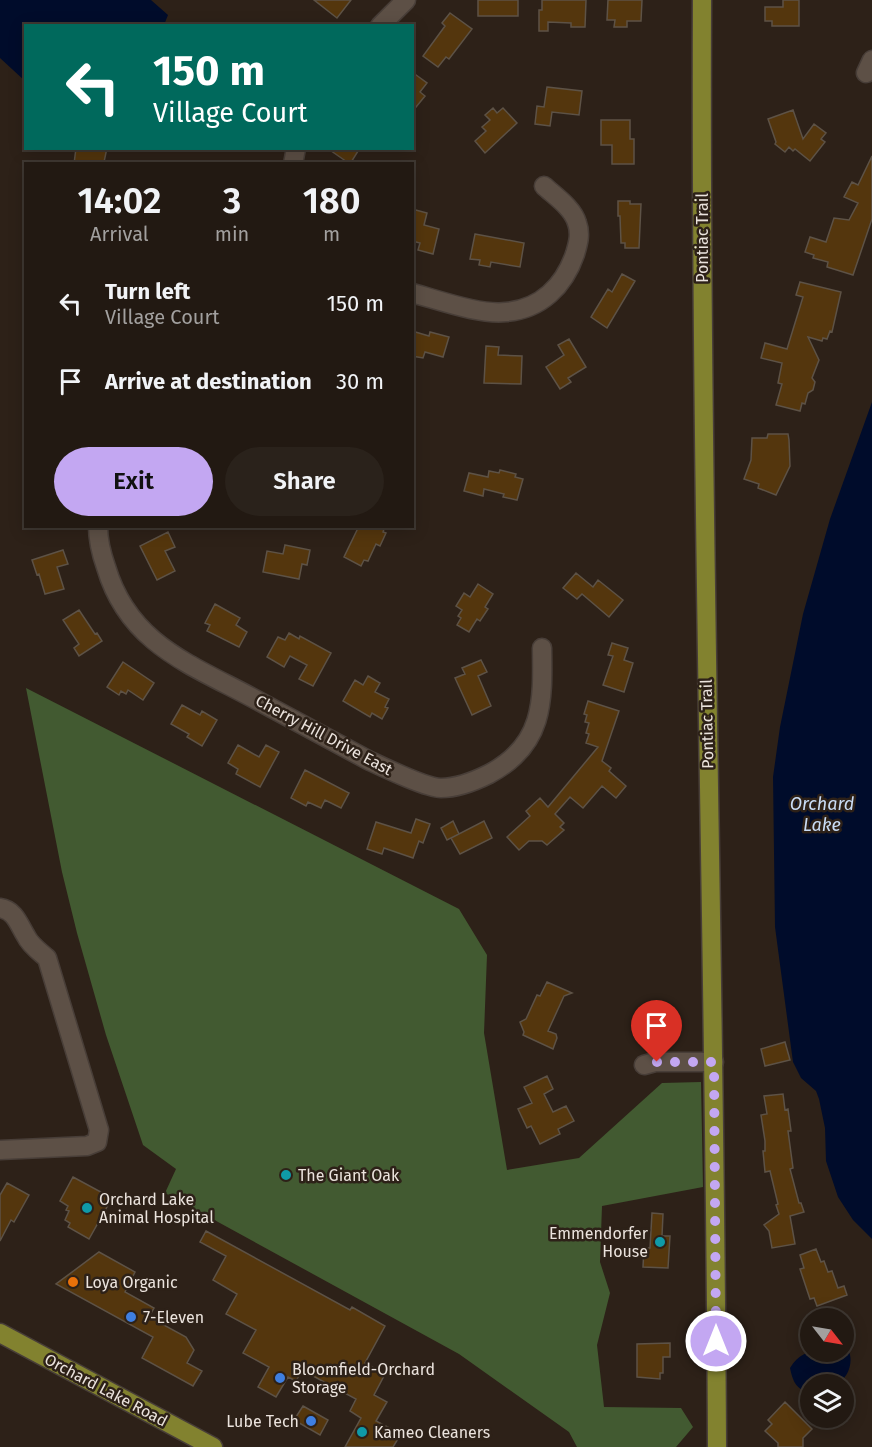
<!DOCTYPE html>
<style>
body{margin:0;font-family:"Fira Sans",sans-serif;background:#2a221b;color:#f1f3f6;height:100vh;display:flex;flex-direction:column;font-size:22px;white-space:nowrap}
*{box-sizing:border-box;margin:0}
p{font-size:20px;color:#a2a09f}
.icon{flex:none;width:33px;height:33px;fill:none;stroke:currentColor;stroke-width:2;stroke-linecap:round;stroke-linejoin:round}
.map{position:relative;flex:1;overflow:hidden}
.details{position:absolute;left:24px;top:162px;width:390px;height:366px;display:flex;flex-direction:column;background:#221912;border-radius:0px;box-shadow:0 3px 15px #0003,0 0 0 2px #3f3832}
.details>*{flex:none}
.guide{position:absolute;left:24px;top:24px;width:390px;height:126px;border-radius:0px;box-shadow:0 3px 15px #0003,0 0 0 2px #3f3832;background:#00695c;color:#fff;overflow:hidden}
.needle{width:39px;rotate:121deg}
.tools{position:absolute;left:800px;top:1308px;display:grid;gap:12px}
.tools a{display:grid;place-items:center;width:54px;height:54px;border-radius:50%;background:#221912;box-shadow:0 3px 15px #0003,0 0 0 2px #3f3832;font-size:30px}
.pin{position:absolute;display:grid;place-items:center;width:51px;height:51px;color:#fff;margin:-62px -26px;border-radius:50% 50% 50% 0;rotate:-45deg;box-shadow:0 0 6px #0007}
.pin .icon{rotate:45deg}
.me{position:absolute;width:66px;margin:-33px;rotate:0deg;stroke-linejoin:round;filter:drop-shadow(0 0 4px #0008)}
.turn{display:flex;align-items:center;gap:21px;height:126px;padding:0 30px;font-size:27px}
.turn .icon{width:78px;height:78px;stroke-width:2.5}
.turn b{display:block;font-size:42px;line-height:51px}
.eta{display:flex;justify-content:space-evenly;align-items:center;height:102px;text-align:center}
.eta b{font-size:36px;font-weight:600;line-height:42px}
.button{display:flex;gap:12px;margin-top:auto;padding:12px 30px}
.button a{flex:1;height:69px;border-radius:36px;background:#c3a7f2;color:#111;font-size:24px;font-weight:600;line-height:69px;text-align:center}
.button a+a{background:#2a221b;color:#f1f3f6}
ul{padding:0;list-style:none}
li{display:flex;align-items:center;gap:18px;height:78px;padding:0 30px}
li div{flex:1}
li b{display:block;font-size:22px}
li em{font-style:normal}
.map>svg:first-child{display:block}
</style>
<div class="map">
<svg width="872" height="1447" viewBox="0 0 872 1447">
<rect width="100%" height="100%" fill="#2d2118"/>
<path fill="#425a31" d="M26 688 459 909 487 955 484 1033 507 1170 579 1158 662 1083 701 1082 703 1187 602 1206 600 1262 610 1293 597 1345 604 1407 681 1408 693 1427 676 1447H577L569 1432 459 1354 165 1193 176 1169 143 1145 106 1035 77 933 62 872Z"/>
<path fill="#000c2b" d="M0 0H151L168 15 164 25 26 26 25 81 0 58Z
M872 402V1239L853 1220 838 1197 826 1161 825 1128 819 1099 816 1091 801 1078 793 1062 775 927 773 777 780 727 803 614 830 519Z
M843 1345C857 1353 850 1380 835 1384 828 1386 817 1384 810 1384V1393C796 1389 793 1382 790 1368 803 1346 820 1352 843 1352Z"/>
<path fill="#54360d" stroke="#5d5246" stroke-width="1.5" d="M314 0H351L337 18Z
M478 0H518V16H478Z
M542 0H586L585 27H571V23L548 22V31H539V10H542Z
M608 0H642L641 21H627V27H614L615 20H607Z
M783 0H799V26H772V21H765V7H783Z
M450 13 472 29 449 59 446 57 438 67 423 56 445 26 442 23Z
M412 72 427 83 420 92 425 96 412 112Z
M547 87 582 91 579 115 552 112 550 126 535 124 537 106 544 107Z
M493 108 497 113 503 108 517 123 485 153 475 141 486 131 482 127 490 120 485 115Z
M793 110 803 139 814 124 826 133 821 139 825 142 810 161 795 149 793 151 789 147 785 152 775 144 776 142 768 119Z
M601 120H630V139H634V164H612V145H601Z
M76 148H107L104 162 95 161V164H74Z
M327 148H360L350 164Z
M872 156V219L853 275 827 267 828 262 813 258 814 255 805 252 810 237 826 242 834 218 849 220 858 203 844 197 852 182 858 185Z
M618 201H630V204H641L639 248H625V243H621L620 216H618Z
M412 209 427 213 424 225 439 229 433 254 418 250 420 243 412 241Z
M475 234 524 243 520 267 491 262 490 267 479 265 480 260 470 259Z
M622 274 635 281 607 328 591 317 608 289 612 292Z
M800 282 841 292 832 332 830 331 827 339 823 338 822 341 808 337 819 360 812 378 815 382 813 390 808 393 805 404 802 403 800 411 776 405 782 384 778 383 782 363 761 358 765 343 787 349 803 297 796 295Z
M412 331 429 336 430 332 449 337 443 357 425 352 423 358 412 356Z
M569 339 586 367 568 378 571 382 560 389 546 367 564 355 558 345Z
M486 346 499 347 498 355 522 356 521 384 484 383Z
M768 434H788L789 440 790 466 776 495 758 488 759 484 744 479 751 460 752 438H767Z
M500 470 516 474 515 477 523 479 517 500 503 497 504 494 484 489 483 496 464 491 469 473 488 477 489 471 499 473Z
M359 526H385L383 532 386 533 380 546 376 544 368 561 364 560 361 566 344 557Z
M168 532 175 547 165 551 175 571 157 580 140 546Z
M285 545 310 550 307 565 302 564 299 579 263 572 267 551 283 554Z
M63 550 68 564 57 567 64 589 45 594 39 574 37 575 32 560Z
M576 573 593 587 598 580 623 600 609 617 582 594 577 599 563 588Z
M478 584 493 594 485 607 488 609 480 621 477 619 469 632 457 625 461 618 458 616 462 610 456 606 464 593 470 597Z
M215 604 240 618 236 625 247 632 239 647 207 631 210 625 205 623Z
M79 610 95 634 97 633 102 641 79 656 74 648 79 644 63 620Z
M289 633 299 639 300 636 331 653 313 686 299 679 307 665 290 656 284 667 267 657 278 637 285 640Z
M612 643 628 648 624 660 633 663 624 692 603 685 613 656 608 655Z
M481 660 487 672 478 676 491 706 472 715 455 678 465 674 462 668Z
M123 662 154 683 143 700 128 690 126 694 121 691 119 695 107 687Z
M368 676 380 683 375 692 389 699 385 707 388 708 382 719 372 713 370 717 343 701 355 680 363 685Z
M588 701 619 711 602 761 611 768 609 771 626 786 616 798 602 786 583 808 570 797 555 814 564 823 560 827 564 830 547 845 542 841H529L519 850 507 837 530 816 526 811 540 798 548 807 598 747 586 743 589 734 586 733 589 723 585 722 587 715 584 714Z
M182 705 200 715 202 711 217 720 202 746 187 737 189 734 171 724Z
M238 745 259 757 266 745 279 752 260 787 236 774 238 769 228 763Z
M305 770 349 793 341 808 325 800 321 808 308 802 306 806 291 798Z
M416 819 430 824 423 843 419 841 413 858 384 848 382 854 367 849 376 822 411 833Z
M453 821 459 834 447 840 441 828Z
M484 821 492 838 460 854 451 838Z
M547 982 572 993 564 996 548 1031 556 1034 557 1038 553 1049 523 1035 524 1032 520 1022 526 1019 537 995 540 996Z
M785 1042 790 1060 765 1066 761 1049Z
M547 1076 553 1089 544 1094 553 1112 566 1106 574 1121 558 1129 560 1134 540 1144 531 1126 527 1128 518 1109 532 1103 524 1087Z
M783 1094 785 1110 788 1109 791 1131H788L793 1168 790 1169 799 1203H801L804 1212 790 1216 795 1244 772 1248 769 1231 764 1225 779 1214 776 1205 778 1204 770 1171 765 1172 763 1151H765V1141L761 1115 767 1114 764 1096Z
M73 1177 112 1198 89 1239 68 1227 70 1223 65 1220 69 1211 66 1210 68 1206 60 1201Z
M7 1183 29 1195 14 1222 11 1220 0 1241V1195Z
M652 1213 663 1214 662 1236H670L668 1268 643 1267 644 1248H650Z
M206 1231 350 1310 352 1307 385 1326 365 1363 385 1374 374 1395 387 1402 376 1421 401 1434 393 1447H345L361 1418 350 1411 356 1399 302 1370 296 1381 288 1377 276 1397 258 1387 269 1367 243 1353 256 1330 226 1314 237 1294 213 1280 226 1256 200 1242Z
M816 1249 821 1262 824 1261 828 1272 832 1271 838 1288 844 1286 847 1295 817 1306 814 1298 810 1299 800 1269 804 1268 800 1255Z
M99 1252 135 1272 125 1292 154 1308 149 1317 186 1337 194 1350 187 1363 202 1371 193 1386 142 1358 153 1337 56 1284Z
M670 1343V1357H663V1373H660V1379L637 1377V1344Z
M785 1402 812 1429 803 1438V1447H778V1443L765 1431 772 1424 768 1420Z
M303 1406 328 1420 320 1435 294 1420Z"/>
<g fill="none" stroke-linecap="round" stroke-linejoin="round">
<g stroke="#483e38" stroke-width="21">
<path id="minor" d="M380 26 406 0
M866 73 872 60
M293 164 296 148
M412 293C439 300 479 315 506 312 541 309 564 286 575 254 578 244 581 234 577 223 573 208 555 196 544 186
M98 526C98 541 101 553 106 567 128 642 187 663 251 697 290 718 329 739 368 760 383 767 426 788 441 788 457 788 475 781 489 774 544 745 543 702 542 648
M0 908C15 910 19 925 26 936 30 945 40 952 47 958L99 1130 97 1142 87 1146 0 1150
M644 1065 655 1062H714"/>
</g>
<g stroke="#483e38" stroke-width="21">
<path id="major" d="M702 0C700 482 715 965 717 1447
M0 1333 213 1447"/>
</g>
<use href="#minor" stroke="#5d5046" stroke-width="18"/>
<use href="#major" stroke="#82822f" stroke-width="18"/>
</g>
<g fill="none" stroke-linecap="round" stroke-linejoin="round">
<path stroke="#c3a7f2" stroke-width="10" stroke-dasharray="0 18" d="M657 1062H714L716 1341"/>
</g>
<g fill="#0f9aa8" stroke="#2d2118" stroke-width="2">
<circle cx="286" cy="1175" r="6"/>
<circle cx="87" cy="1208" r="6"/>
<circle cx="660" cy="1242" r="6"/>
<circle cx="362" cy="1432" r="6"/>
</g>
<circle fill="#e8710a" stroke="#2d2118" stroke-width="2" cx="73" cy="1282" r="6"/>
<g fill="#3f7fe0" stroke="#2d2118" stroke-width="2">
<circle cx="131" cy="1317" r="6"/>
<circle cx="280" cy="1378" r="6"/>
<circle cx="311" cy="1421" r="6"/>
</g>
<g text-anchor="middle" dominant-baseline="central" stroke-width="5" stroke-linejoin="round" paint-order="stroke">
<g font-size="16" fill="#ebe3dd" stroke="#2d2118">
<text transform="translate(702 238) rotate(-90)">Pontiac Trail</text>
<text transform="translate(707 724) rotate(-91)">Pontiac Trail</text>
<text transform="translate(324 735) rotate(28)">Cherry Hill Drive East</text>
<text transform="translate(106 1390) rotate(28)">Orchard Lake Road</text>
</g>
<g font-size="16" fill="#ebe3dd" stroke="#2d2118" text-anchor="start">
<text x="298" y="1175">The Giant Oak</text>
<text x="99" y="1199">Orchard Lake<tspan x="99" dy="18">Animal Hospital</tspan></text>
<text x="648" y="1233" text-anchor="end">Emmendorfer<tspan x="648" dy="18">House</tspan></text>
<text x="85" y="1282">Loya Organic</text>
<text x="143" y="1317">7-Eleven</text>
<text x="292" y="1369">Bloomfield-Orchard<tspan x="292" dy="18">Storage</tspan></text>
<text x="299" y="1421" text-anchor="end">Lube Tech</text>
<text x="374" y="1432">Kameo Cleaners</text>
</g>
<g font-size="18" font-style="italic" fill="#c9dcf5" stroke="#2d2118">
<text x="822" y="804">Orchard<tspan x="822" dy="21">Lake</tspan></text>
</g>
</g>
</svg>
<div class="tools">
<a><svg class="needle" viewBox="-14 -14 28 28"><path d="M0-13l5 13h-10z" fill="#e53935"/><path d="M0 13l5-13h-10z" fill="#a2a09f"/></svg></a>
<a><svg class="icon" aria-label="layers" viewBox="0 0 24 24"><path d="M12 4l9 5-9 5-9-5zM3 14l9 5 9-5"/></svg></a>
</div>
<div class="pin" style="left:657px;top:1062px;background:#d93025"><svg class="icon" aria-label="arrive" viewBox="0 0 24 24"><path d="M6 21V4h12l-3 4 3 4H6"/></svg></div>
<svg class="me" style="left:716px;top:1341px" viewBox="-20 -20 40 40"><circle r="17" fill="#c3a7f2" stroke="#fff" stroke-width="3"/><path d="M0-11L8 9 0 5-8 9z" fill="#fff"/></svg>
<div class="guide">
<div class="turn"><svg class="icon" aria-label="left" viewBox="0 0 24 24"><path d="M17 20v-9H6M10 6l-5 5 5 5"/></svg><div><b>150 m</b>Village Court</div></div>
</div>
<section class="details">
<div class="eta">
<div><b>14:02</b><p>Arrival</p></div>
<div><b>3</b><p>min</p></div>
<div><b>180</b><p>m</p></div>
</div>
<ul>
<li><svg class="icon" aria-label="left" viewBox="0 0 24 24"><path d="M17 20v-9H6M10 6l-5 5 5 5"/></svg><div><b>Turn left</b><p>Village Court</p></div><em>150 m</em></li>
<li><svg class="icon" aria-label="arrive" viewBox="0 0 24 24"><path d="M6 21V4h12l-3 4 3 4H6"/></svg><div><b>Arrive at destination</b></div><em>30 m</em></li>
</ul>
<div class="button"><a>Exit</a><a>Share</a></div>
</section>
</div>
